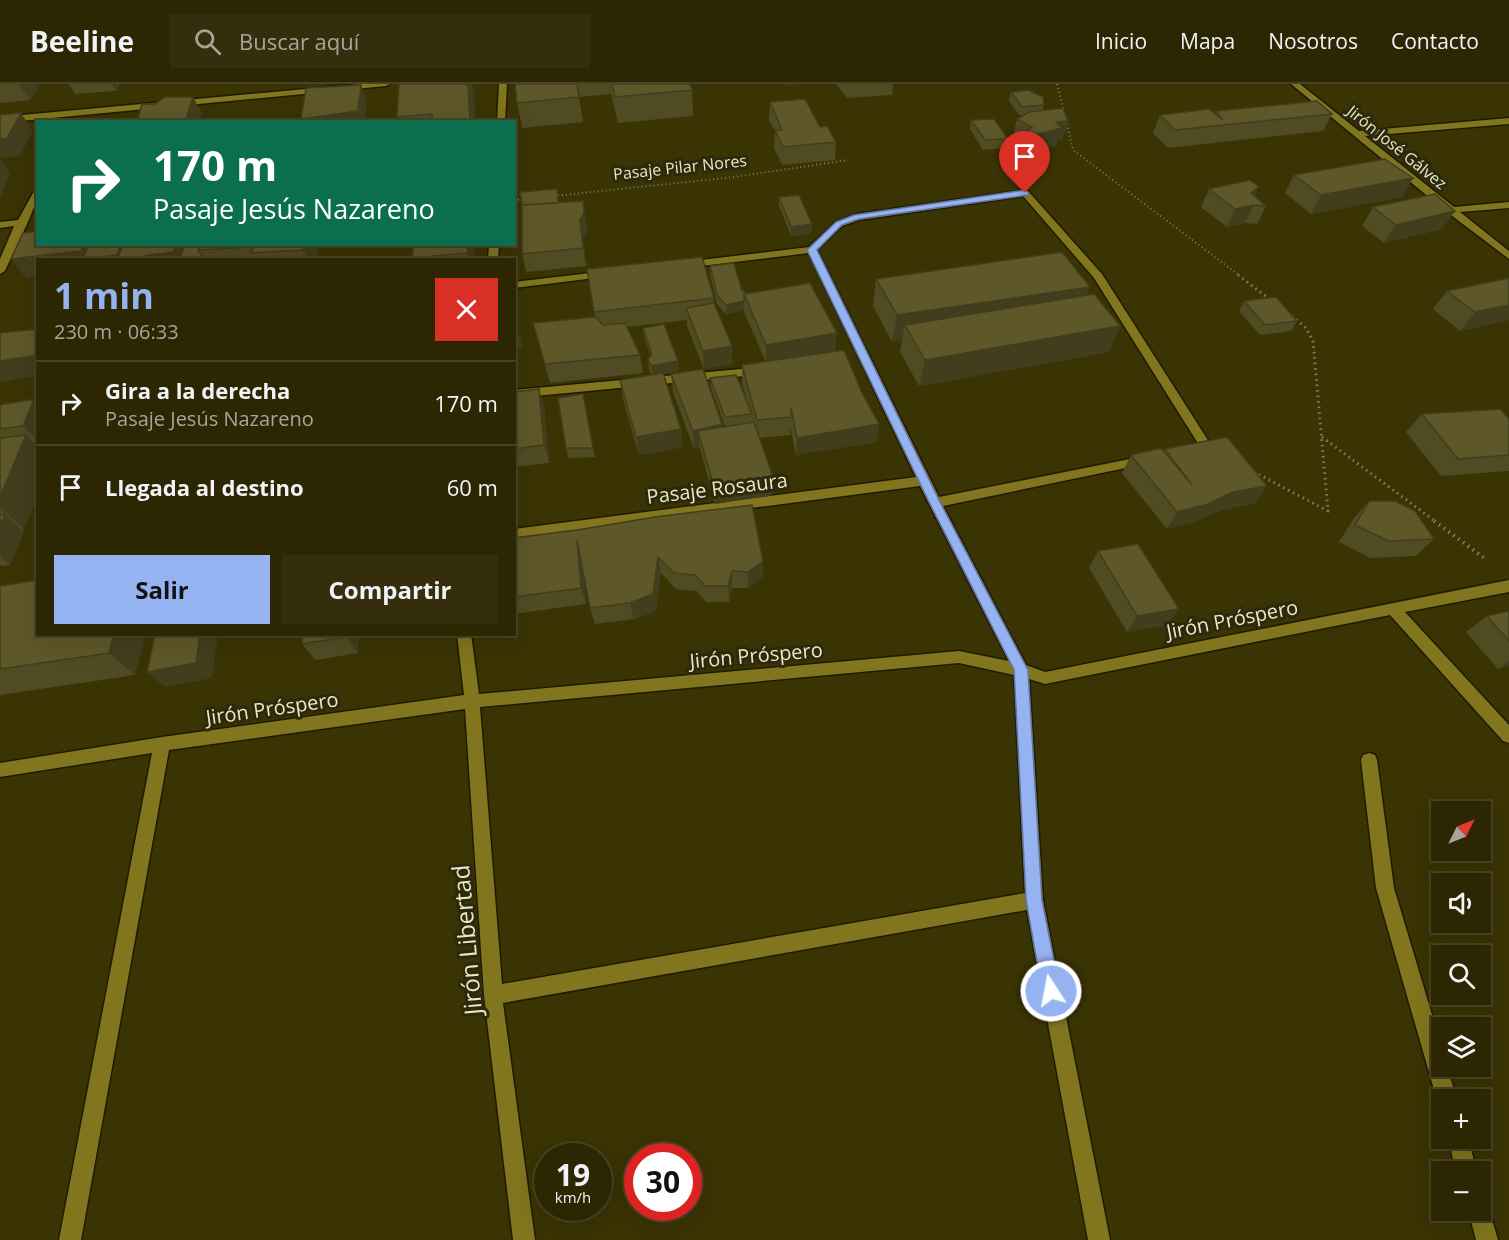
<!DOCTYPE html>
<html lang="es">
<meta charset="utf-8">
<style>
body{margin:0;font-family:"Open Sans",sans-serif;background:#342e0d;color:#f1f3f6;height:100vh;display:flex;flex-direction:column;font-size:22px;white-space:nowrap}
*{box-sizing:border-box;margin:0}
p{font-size:20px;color:#a6a59a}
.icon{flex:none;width:33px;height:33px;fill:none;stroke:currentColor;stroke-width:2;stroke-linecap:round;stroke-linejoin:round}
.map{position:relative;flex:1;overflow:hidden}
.details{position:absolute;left:36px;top:174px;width:480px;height:378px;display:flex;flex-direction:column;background:#2c2603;border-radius:0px;box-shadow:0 6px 24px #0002,0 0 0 2px #484325}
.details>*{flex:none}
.guide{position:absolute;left:36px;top:36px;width:480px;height:126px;border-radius:0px;box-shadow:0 6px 24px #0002,0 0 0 2px #484325;background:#0b6e4f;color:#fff;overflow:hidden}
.needle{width:39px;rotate:47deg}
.buttons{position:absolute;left:1431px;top:717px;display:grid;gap:12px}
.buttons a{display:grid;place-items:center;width:60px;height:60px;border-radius:0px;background:#2c2603;box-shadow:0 6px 24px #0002,0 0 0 2px #484325;font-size:30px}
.speed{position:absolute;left:534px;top:1059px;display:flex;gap:12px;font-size:30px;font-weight:700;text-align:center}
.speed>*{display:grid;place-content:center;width:78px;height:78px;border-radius:50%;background:#2c2603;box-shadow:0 6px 24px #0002,0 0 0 2px #484325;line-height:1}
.speed small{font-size:15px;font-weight:400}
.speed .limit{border:9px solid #d22;background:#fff;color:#111}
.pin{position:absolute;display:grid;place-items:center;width:51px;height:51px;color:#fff;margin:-62px -26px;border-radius:50% 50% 50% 0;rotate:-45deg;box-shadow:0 0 6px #0007}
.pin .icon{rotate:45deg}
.me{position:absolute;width:66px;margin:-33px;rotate:349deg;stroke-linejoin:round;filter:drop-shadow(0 0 4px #0008)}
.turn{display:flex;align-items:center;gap:21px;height:126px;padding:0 18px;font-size:27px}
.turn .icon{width:78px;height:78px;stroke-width:2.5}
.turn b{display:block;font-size:42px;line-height:51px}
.round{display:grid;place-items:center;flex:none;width:63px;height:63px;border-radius:0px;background:#342e0d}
.summary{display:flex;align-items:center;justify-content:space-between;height:102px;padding:0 18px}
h1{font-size:36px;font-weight:700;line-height:45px;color:#95b2f1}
.action{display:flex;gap:12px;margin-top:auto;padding:12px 18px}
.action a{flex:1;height:69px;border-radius:0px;background:#95b2f1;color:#111;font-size:24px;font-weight:700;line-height:69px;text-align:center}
.action a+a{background:#342e0d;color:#f1f3f6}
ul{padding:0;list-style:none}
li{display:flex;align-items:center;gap:18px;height:84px;padding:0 18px;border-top:2px solid #484325}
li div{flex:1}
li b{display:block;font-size:22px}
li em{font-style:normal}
header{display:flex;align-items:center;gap:36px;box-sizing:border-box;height:84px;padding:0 30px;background:#2c2603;border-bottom:2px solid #484325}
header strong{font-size:28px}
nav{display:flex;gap:33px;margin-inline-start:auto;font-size:21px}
.search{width:420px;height:54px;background:#342e0d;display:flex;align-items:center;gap:15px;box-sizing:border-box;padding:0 21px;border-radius:0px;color:#a6a59a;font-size:22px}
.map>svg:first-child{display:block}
</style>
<header>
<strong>Beeline</strong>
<div class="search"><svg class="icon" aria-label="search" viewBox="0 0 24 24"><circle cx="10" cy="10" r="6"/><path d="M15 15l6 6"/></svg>Buscar aquí</div>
<nav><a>Inicio</a><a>Mapa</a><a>Nosotros</a><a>Contacto</a></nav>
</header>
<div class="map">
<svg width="1509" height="1156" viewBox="0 0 1509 1156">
<rect width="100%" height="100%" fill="#3a3304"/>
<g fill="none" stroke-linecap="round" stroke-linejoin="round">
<g stroke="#1f1b02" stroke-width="3">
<path id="minor" d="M360 0H390L386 2 0 39V33Z
M499 0H507L505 38H497Z
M1291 0H1300L1359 47 1509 34V40L1365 52 1454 123 1509 118V124L1460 128 1509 167V175L1447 128Z
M38 106C38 123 13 168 5 187L0 190V175L14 142 0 144V138L18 136 33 109Z
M1025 106 1028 107 1102 190 1211 361 1213 364 1211 367 1191 369 1189 366 1191 363 1199 361 1094 194 1023 112 859 136 842 142 817 166 939 413 1145 372 1151 376 1145 380 943 422 1026 581 1045 588 1509 496V508L1405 528 1509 641V659L1503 657 1390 531 1045 600 1029 595 1043 816 1110 1156H1088L1027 826 503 919 535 1156H513L484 911 465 625 169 666 81 1156H59L152 669 0 693V679L162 653 464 611 457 550H471L479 610 959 567 1009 577 920 402 514 455V445L916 393 809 169 684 184 679 181 684 178 809 163 836 138 857 130ZM959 579 1014 591 1025 809 502 900 480 623Z
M489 160H499L498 176H488Z
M607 187 611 188V192L514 204V198Z
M762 283 766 284V290L514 314V306Z
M1369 669 1375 671 1377 676 1394 804 1442 964V982H1447L1457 1016H1442V1024L1437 1016 1376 804 1361 676 1363 671Z
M1448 1054H1468L1477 1088H1456Z
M1480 1116 1487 1118 1498 1156H1476L1468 1126H1480Z"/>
</g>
<path stroke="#867f53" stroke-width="2" stroke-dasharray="1 3" stroke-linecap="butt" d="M1057 0 1064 28
M1066 36 1073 66 1240 192
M554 112 734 93 848 76
M514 116 526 115"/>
<path stroke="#867f53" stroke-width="3" stroke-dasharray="1.5 4" stroke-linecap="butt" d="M1238 191 1272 217
M1322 353 1436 438
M1254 388 1328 427 1313 257 1306 244 1292 232"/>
<path stroke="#867f53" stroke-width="4" stroke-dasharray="1.5 4.5" stroke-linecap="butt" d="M1434 437 1487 476"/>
<use href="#minor" fill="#81751d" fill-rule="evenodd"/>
</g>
<path fill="#514b24" d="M0 0H40L30 16 0 19Z
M69 0H119L116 7 75 10Z
M399 0H472L474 8 475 38H399L397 33Z
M515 0H690L692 6 693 32 618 39 611 10 579 13 583 38 522 44 517 19Z
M836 0H893L892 11 847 14Z
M1011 8 1044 21 1043 26 1063 54 1058 55 1056 62 1029 69 1020 67 1022 58 1013 53 1017 35 1024 31H1019L1009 17Z
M770 18 820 43 836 58 835 76 782 81 774 64 775 47 769 36Z
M1216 27 1332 30 1323 47 1168 64 1153 49 1160 31 1215 29Z
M971 36 1008 55 1005 64 983 66 970 45Z
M1294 91 1413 94 1402 113 1311 130 1285 109Z
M1209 105 1255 112 1266 122 1257 140 1245 139 1227 143 1201 123Z
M779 113 812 140 811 150 791 152 779 122Z
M559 114V119L583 117 587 147 583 154 586 182 526 188 522 170Z
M1373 123 1442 145 1384 159 1362 142Z
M23 149 320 160 315 176H38V192L26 194Z
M396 160H475L474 176H413L412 174 414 162 397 163Z
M710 182 742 207 837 249 835 267 862 309 879 340 876 358 796 371 790 343V351L760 354 772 411 715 420 700 364 694 365 673 308 671 290 723 343 735 341 725 342 711 304 710 294 747 318 742 299V281L766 278 744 228V226L726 230 717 220 710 191Z
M587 185 714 214V220L733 280 704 285 687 242V236L627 243 640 271 643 289 550 299 533 239 595 233Z
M1509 194V236L1460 247 1433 225 1447 207Z
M876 195 1087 211 1120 242 1109 268 919 302 900 268 902 256 892 258 873 222Z
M1244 217 1297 237 1291 247 1260 251 1239 227Z
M643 244 679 287 663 290 683 363 639 371 623 315 620 296 651 291 649 285 648 275 651 272 644 253Z
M539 305 544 323 549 379 514 383V308Z
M583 310 595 373 568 374 566 364Z
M34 315 38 319V361H36L38 363V411L24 445 22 446 24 448 10 481 0 482V321Z
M1422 330 1509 335V387L1441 392 1406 348Z
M1165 365 1267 402 1255 419 1222 426 1196 437 1167 445 1122 389 1131 371 1164 368Z
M1369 417 1434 455 1416 472 1371 474 1339 458 1354 434Z
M514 454 763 477V493L748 504H732L729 518H706L696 507 676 505 661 489 656 527 634 535 595 540 590 524 583 485 586 520 514 530Z
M1098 467 1168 541 1127 548 1089 484Z
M0 502 38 550H146L135 591 0 611Z
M1509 527V582L1498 585 1466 548 1487 532Z
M359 550 358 569 315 576 302 560Z"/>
<path fill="#423d1d" d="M19 0H40L30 16Z
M112 0H119L116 7Z
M468 0H472L474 8 475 38H470Z
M786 0H800L786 2Z
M361 1 367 19 365 38H302L301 35Z
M193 13 202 30 200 38H185Z
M21 29 33 47 20 72 0 74V55Z
M1068 37 1063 54 1058 55 1056 62 1029 69 1034 51 1056 38Z
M0 75 10 89 0 115Z
M1413 94 1402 113 1311 130 1321 111Z
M1259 103 1250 121H1254L1245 139 1227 143 1235 125 1251 109Z
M583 117 587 147 583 154 586 182 583 164 580 136Z
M1455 127 1442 145 1384 159 1396 141Z
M812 140 811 150 791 152V143Z
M83 160H139L130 173H118L120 176H38V192L26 194 11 175Z
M176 160H195L189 176 144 175V172Z
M305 160H320L315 176H308L303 166Z
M468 160H475L474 176H469L467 169Z
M1090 203 1080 229 905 241 902 256 892 258 897 231Z
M744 217V226L726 230V221Z
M1509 221V236L1460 247 1475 228Z
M1120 242 1109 268 919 302 925 276Z
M837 249 835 268 766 279V261Z
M521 255 523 265 514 266V256Z
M732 262 733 280 704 285 703 267Z
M38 271V292L0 298V277Z
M678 277 679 287 652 292 651 282Z
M539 305 544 323 549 379 544 361Z
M34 315 38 319V357L23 342Z
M722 340 723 358 698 347 700 364 694 365 693 347Z
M879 340 876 358 796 371 797 354Z
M681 345 683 363 639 371 636 353Z
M26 351 38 363V411L24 445 0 424V413Z
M773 393 772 411 715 420 714 403Z
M1267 402 1255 419 1222 426 1196 437 1167 445 1177 428 1233 408Z
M5 430 24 448 10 481 0 472V442Z
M577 456 582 473 586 520 581 504Z
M658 473 661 489 656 527 634 535 630 519Z
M763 477V493L748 504V488Z
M732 487V504L729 518 728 502Z
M1179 525 1168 541 1127 548 1137 532Z
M114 550H146L135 591 109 569Z
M200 550H218L212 594 165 603 147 588Z
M347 550H359L358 569 346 553Z
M1509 577V582L1498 585Z"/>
<path fill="#5e572a" stroke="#423d1d" stroke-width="1.5" d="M399 0H468L470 38H432V30L397 33Z
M515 0H577L579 13 517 19Z
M612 0H690L692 6 615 13Z
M361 1 358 27 301 35 306 4Z
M1028 6 1043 13 1044 21 1022 23 1011 8Z
M165 13H193L185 38H137L142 20H155Z
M805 15 820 43 827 42 836 58 783 63 775 46H782L770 18Z
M1317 17 1332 30 1175 46 1160 31 1209 25 1223 36 1216 27Z
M1063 24 1068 37 1056 38 1062 44 1034 51 1024 49 1032 43 1017 35 1029 28Z
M21 29 7 54 0 55V31Z
M994 35 1008 55 985 56 971 36Z
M1385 75 1413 94 1321 111 1294 91Z
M1250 96 1259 103 1251 109 1266 122 1254 121 1235 125 1209 105Z
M557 105 558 119 522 121 520 108Z
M1435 110 1455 127 1396 141 1373 123Z
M799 111 812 140 791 143 779 113Z
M583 117 584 129 580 136 583 164 522 170V121Z
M38 147V160H83L81 167 11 175 23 149Z
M89 160H121L117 171 83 175Z
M124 160H176L173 168 144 172V175L173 172 172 176H118L130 173H118Z
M186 160H201L198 166 204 175 179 176Z
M201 160H305L303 166 251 169 254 163 198 166Z
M414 160H468L467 169 412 174Z
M1062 168 1090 203 897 231 876 195Z
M702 173 714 214 594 228 587 185Z
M734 179 742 207 747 209 744 210V217L726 221 717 211 710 182Z
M1509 194V221L1475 228 1447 207Z
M810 199 837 249 766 261 744 210Z
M1094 210 1120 242 925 276 905 241Z
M1276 213 1297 237 1265 241 1244 217Z
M714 219 732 262 703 267 686 224Z
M595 233 603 241 625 239 640 271 545 280 533 239Z
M664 240 678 277 651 282 648 275 652 270 643 244Z
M38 245V271L0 277V249Z
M514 248 521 255 514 256Z
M844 266 862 309 879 340 797 354 791 324V333L757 336 742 281Z
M703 285 722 340 693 347 671 290Z
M663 289 681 345 636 353 620 296Z
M736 291 752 330 725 333 710 294Z
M539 305 544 361 514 365V308Z
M583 310 593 364H566L558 314Z
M34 315 23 342 0 345V321Z
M1500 325 1509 335V371L1458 375 1422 330Z
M754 338 773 393 714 403 698 347Z
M26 351 0 413V354Z
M1227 353 1267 402 1233 408 1208 420 1177 428 1131 371 1161 364 1192 401 1165 365Z
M1369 417H1395L1415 427 1434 455 1388 457 1355 441Z
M752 421 763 477 748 488 732 487 728 502H705L695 491 674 489 658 473 653 510 630 519 590 524 577 456 581 504 514 513V454L577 446 655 433Z
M5 430 0 442V431Z
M1138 460 1179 525 1137 532 1098 467Z
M38 496V550H114L109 569 0 585V502Z
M1509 527V557L1487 532Z
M155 550H200L196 579 147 588Z
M303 550H347L346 553 302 560Z"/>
<path fill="#95b2f1" stroke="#61749d" stroke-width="1.5" d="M1025 106 1029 109 1028 111 859 135 842 141 817 166 940 418 1028 586 1042 816 1060 907 1057 913 1051 916 1045 913 1042 907 1026 816 1014 586 929 418 807 166 836 138 854 131Z"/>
<g text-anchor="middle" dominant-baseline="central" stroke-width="6" stroke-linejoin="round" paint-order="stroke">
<g font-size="16" fill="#ede7bf" stroke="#2d290f">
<text transform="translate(1397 63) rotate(39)">Jirón José Gálvez</text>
<text transform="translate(680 83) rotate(-6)">Pasaje Pilar Nores</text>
</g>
<g font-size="20" fill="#ede7bf" stroke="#2d290f">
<text transform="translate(717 404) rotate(-7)">Pasaje Rosaura</text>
<text transform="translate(1232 535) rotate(-11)">Jirón Próspero</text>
<text transform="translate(756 571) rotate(-5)">Jirón Próspero</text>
<text transform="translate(272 624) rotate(-8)">Jirón Próspero</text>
</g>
<g font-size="24" fill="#ede7bf" stroke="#2d290f">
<text transform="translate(466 856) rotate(-95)">Jirón Libertad</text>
</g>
</g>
</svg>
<div class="buttons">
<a><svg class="needle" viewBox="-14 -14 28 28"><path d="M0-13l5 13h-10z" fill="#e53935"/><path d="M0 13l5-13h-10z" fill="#a6a59a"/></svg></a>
<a><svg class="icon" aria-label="sound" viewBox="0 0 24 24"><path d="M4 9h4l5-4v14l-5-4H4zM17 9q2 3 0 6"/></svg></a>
<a><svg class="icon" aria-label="search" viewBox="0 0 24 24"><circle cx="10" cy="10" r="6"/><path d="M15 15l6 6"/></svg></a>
<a><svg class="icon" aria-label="layers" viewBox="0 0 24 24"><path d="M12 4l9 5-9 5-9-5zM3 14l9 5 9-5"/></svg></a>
<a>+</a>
<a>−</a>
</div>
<div class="speed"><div>19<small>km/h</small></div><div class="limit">30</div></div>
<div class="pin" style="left:1025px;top:109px;background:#d93025"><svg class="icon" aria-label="arrive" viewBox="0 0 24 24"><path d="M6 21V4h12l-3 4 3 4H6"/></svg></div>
<svg class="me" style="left:1051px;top:907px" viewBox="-20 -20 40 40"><circle r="17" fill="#95b2f1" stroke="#fff" stroke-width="3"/><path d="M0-11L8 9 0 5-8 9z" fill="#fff"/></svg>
<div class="guide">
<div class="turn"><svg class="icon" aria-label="right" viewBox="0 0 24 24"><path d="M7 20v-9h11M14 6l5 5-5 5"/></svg><div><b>170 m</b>Pasaje Jesús Nazareno</div></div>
</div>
<section class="details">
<div class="summary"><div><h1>1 min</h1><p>230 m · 06:33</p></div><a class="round" style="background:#d93025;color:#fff"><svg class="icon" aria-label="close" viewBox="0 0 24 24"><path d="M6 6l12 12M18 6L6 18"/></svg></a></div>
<ul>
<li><svg class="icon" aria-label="right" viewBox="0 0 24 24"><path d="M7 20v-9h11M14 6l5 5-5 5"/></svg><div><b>Gira a la derecha</b><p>Pasaje Jesús Nazareno</p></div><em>170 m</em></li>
<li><svg class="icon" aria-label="arrive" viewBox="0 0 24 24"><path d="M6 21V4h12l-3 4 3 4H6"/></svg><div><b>Llegada al destino</b></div><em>60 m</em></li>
</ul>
<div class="action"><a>Salir</a><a>Compartir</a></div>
</section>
</div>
